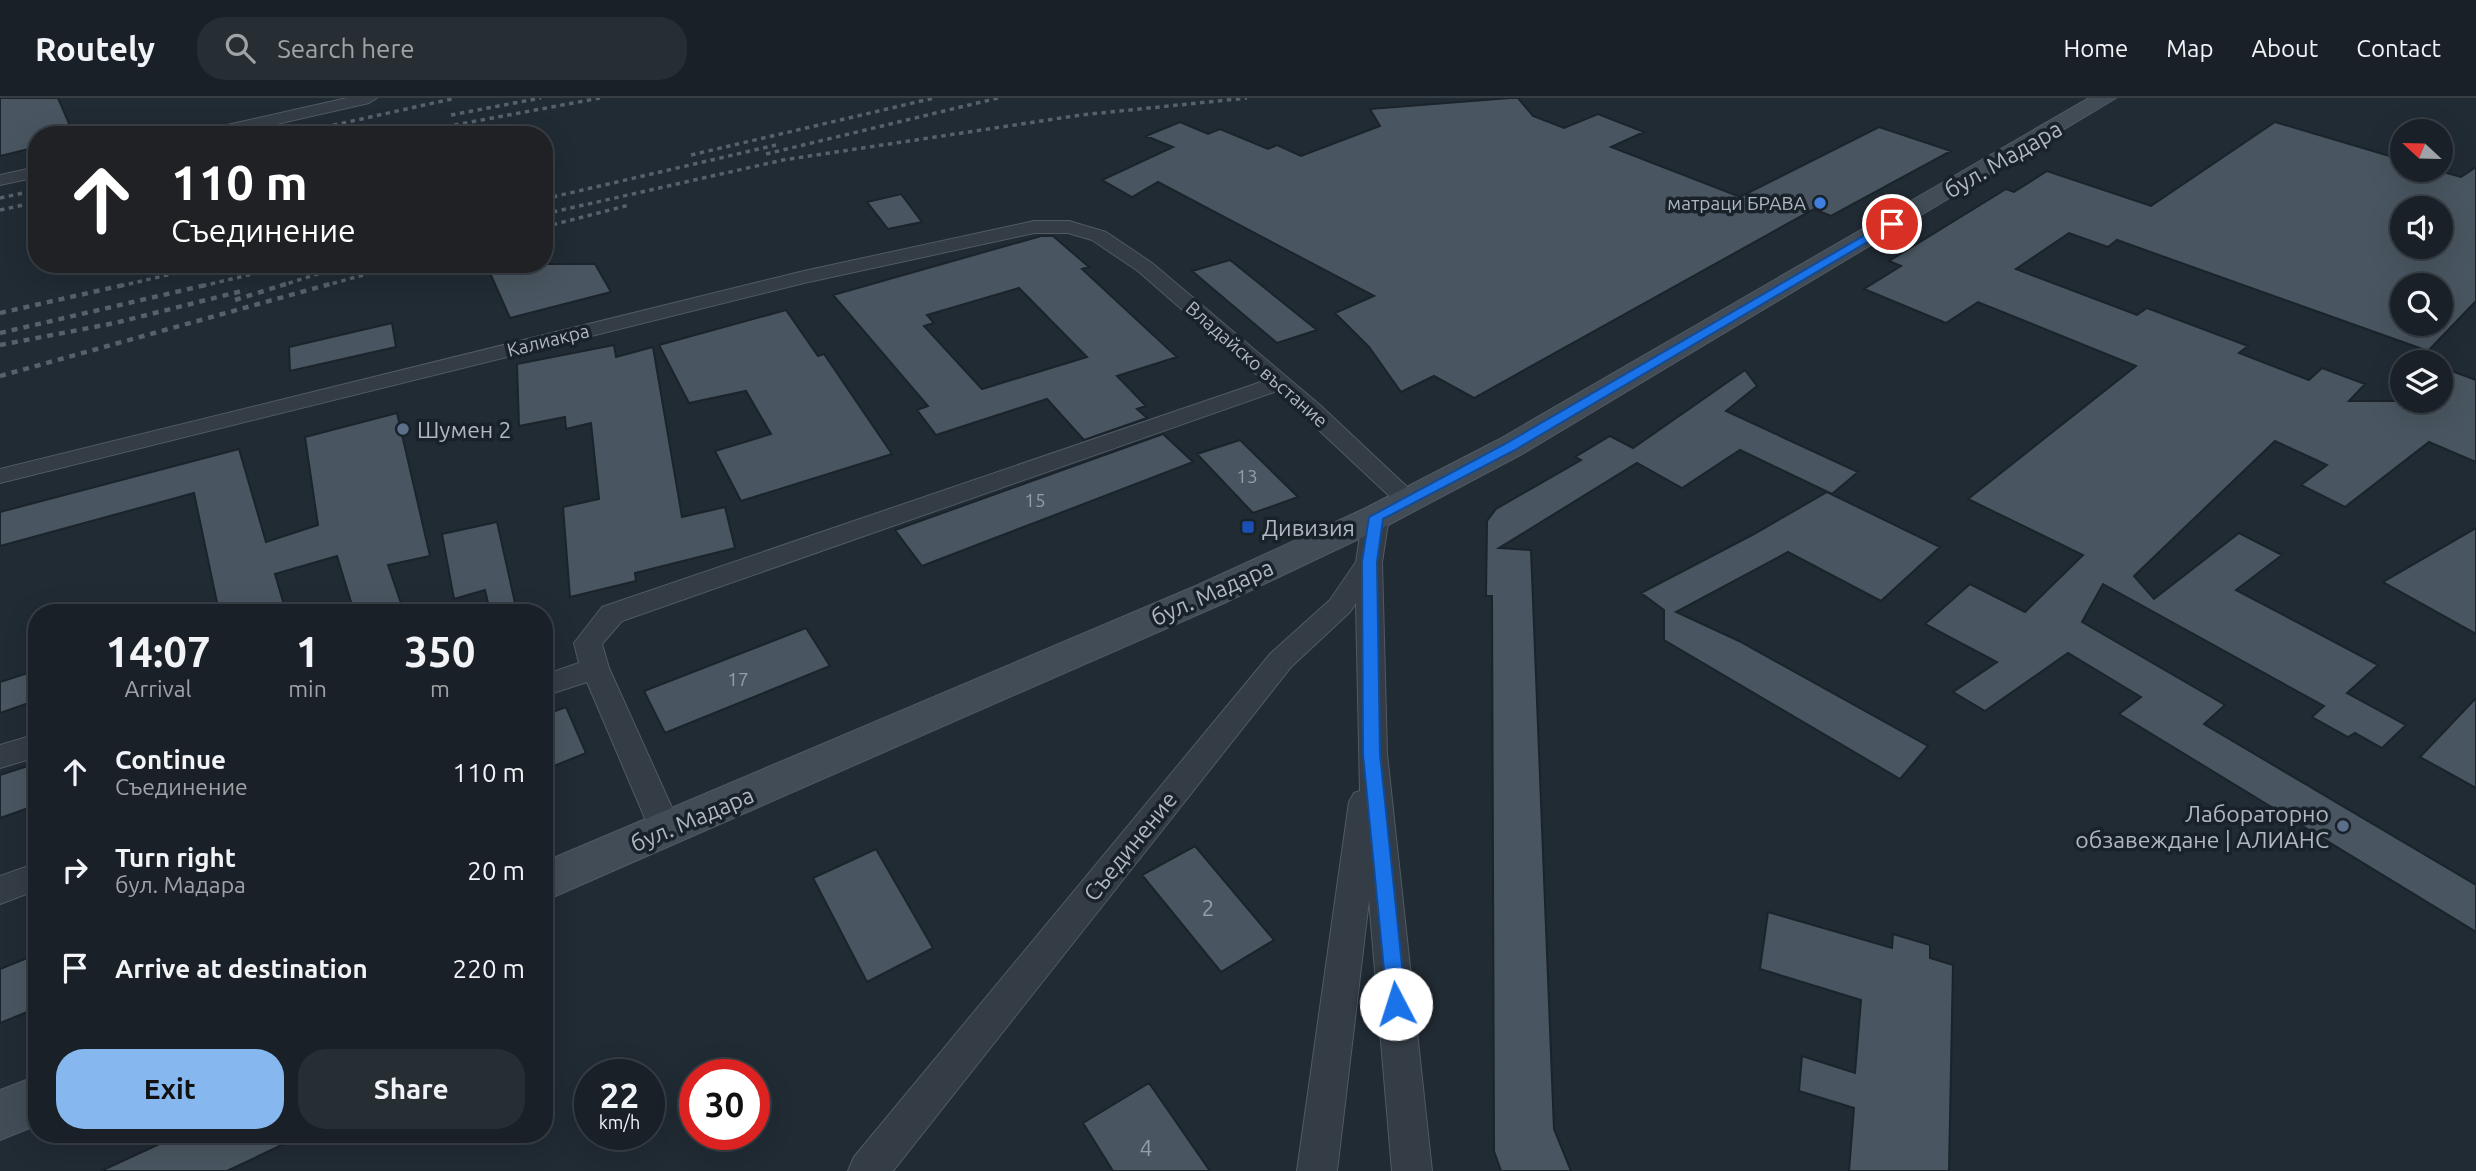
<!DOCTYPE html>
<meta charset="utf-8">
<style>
body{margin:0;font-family:Ubuntu,sans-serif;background:#262d33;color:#f1f3f6;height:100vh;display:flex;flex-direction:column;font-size:26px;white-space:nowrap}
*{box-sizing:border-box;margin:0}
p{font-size:23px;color:#9fa3a7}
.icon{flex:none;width:38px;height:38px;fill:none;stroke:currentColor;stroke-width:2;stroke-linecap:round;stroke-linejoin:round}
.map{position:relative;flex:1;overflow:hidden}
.details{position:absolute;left:28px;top:506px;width:525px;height:539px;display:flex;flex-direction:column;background:#192027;border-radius:28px;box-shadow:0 7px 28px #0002,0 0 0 2px #373e44}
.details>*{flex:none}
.hud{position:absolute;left:28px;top:28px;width:525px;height:147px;border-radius:28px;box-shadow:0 7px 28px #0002,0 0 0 2px #373e44;background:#202124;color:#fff;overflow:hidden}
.needle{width:46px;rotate:292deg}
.fabs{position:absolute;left:2390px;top:21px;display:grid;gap:14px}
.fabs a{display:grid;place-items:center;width:63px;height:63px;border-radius:50%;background:#192027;box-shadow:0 7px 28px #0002,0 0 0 2px #373e44;font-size:35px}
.speed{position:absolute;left:574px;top:961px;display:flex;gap:14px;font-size:35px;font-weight:700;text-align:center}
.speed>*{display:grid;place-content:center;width:91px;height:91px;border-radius:50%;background:#192027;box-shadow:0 7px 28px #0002,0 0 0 2px #373e44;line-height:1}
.speed small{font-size:18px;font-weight:400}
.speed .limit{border:10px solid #d22;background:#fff;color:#111}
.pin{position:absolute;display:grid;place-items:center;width:60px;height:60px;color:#fff;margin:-30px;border:4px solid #fff;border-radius:50%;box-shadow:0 2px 7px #0007}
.me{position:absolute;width:77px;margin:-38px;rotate:355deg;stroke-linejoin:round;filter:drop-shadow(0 0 5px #0008)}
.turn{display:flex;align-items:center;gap:24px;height:147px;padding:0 28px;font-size:32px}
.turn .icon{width:91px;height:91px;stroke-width:2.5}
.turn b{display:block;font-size:49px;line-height:60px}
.eta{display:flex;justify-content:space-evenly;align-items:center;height:119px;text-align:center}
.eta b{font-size:42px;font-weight:700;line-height:49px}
.action{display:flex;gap:14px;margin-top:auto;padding:14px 28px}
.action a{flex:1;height:80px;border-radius:28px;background:#86b8ef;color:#111;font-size:28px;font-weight:700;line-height:80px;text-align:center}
.action a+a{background:#262d33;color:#f1f3f6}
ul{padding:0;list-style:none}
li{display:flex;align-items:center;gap:21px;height:98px;padding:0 28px}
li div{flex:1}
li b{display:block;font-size:26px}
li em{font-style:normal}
header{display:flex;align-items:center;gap:42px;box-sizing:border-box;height:98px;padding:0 35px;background:#192027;border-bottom:2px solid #373e44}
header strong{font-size:33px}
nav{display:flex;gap:38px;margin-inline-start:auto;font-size:24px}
.search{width:490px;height:63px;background:#262d33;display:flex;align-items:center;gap:18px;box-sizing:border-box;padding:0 24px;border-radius:28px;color:#9fa3a7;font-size:26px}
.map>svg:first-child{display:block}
</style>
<header>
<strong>Routely</strong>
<div class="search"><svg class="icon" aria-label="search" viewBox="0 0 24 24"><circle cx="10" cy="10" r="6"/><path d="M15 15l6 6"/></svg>Search here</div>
<nav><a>Home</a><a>Map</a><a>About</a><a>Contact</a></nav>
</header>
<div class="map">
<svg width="2476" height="1073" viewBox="0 0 2476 1073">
<rect width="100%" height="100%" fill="#212b34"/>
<path fill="#495560" stroke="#1b232b" stroke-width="2" fill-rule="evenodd" d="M0 0H58L74 37H37V49L0 58Z
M1510 0H1518L1533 18 1564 30 1598 16 1644 34 1611 49 1740 99 1879 29 1951 53 1831 118 1814 111 1474 300 1434 278 1401 294 1369 249 1335 215 1374 198 1158 84 1132 99 1102 82 1173 49 1146 38 1180 24 1208 36 1220 31 1268 51 1277 47 1301 58 1380 28 1370 11Z
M2275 24 2403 62V72H2436L2461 79 2476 69V203L2428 253 2117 142 2108 149 2069 135 2016 171 2137 217 2147 210 2248 248 2239 255 2309 282 2322 270 2365 286 2349 303H2441V269L2476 282V364L2429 344 2345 409 2301 387 2327 367 2275 343 2134 478 2154 501 2239 435 2282 457 2236 492 2378 567 2347 595 2406 627 2382 650 2355 635 2348 639 2312 619 2324 608 2103 486 2082 524 2225 607 2204 626 2476 787V834L2119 616 2141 599 2068 555 1985 613 1953 594 1997 564 1925 526 1970 486 2025 514 2083 457 1968 401 2136 268 1978 204 1946 225 1864 191 1901 168 1889 163 2006 91 2014 94 2047 73 2151 108ZM2403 110H2441V149H2403ZM2403 187H2441V226H2403Z
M901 96 922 124 888 131 867 104Z
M1041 138H1053L1089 169 1082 171 1177 259 1117 278 1146 308 1137 311 1147 320 1084 342 1047 301 936 337 917 312 928 308 833 197ZM1019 190 1087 259 982 291 924 228 934 225 927 217Z
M1230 162 1317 232 1277 245 1192 173Z
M486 166H595L611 194 510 220Z
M786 212 818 258 824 256 892 356 741 403 715 353 771 336 746 293 689 305 659 247Z
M392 225 396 249 290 273 289 249Z
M614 247 616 259 653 249 682 419 725 409 735 450 635 475 636 483 570 499 563 409 599 401 591 325 566 331 565 319 519 328 517 266Z
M1745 272 1757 288 1726 313 1858 374 1832 396 1740 352 1682 390 1637 365 1499 450 1531 452 1554 1031 1571 1073H1501L1494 1053 1492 498H1486L1487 423 1496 411 1581 362 1575 359 1610 338 1633 350Z
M397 315 430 458 388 467 404 514H354L337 458 275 476 286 514H219L194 395 0 448V414L239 351 266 444 318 427 305 339Z
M1163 336 1193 364 922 468 895 432Z
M1240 342 1298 399 1253 415 1197 356Z
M1827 394 1940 449 1881 503 1788 454 1676 514 1739 543 1928 648 1900 681 1664 542V512L1641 495 1754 436Z
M497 424 517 514H490L485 492 454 501 442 436Z
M2476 430V536L2383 484Z
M806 530 830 568 665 635 644 593Z
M37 572V602L0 615V584Z
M2476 600V690L2420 659Z
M566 609 586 655 544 672V617Z
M37 665V707L0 720V677Z
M1195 748 1274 842 1221 874 1142 777Z
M876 751 933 850 867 884 813 780Z
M1768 814 1892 850 1893 836 1930 847V860L1953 867 1949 1073H1849L1854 1010 1799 993 1802 958 1855 975 1861 902 1760 871Z
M37 856V910L0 925V871Z
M1149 985 1210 1073H1113L1083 1025Z
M181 1036H305L227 1073H101Z"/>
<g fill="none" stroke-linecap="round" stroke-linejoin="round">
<g stroke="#515a63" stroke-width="2">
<path id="minor" d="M347 0H377L369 5 229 37H197L205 32Z
M37 69V79L0 87V77Z
M1034 123H1069L1106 134 1152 165 1321 308 1421 402 1417 407H1399L1277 293 622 523 602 546 609 570 682 732 677 741 666 745 655 741 650 732 587 584 544 598V577L579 565 574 545 602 509 1264 283 1138 173 1092 142 1068 135H1034L804 185 0 385V371L804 173Z
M1376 411 1385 413 1389 419 1382 464 1387 656 1432 1073H1392L1369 802 1337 1073H1297L1349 704 1354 695 1360 693 1356 505 1350 514 1291 569 893 1073H848L854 1059 1271 555 1330 502 1356 464 1363 419 1367 413Z
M37 636V659L0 670V647Z
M37 765V792L0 806V778Z"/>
</g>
<g stroke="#515a63" stroke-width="2">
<path id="secondary" d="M2089 0H2116L1522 356 1388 427 1224 505 544 803V764L1198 487 1364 411 1498 342Z
M37 978V1027L0 1042V992Z"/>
</g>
<use href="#minor" fill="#343c45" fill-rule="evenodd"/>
<use href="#secondary" fill="#424c57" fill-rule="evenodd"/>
<path stroke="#56616b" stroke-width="3.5" stroke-dasharray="4.5 4.5" stroke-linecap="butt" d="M451 17 541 0
M289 37 456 0
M349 37 379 31
M372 37 409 30
M401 37 600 0
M766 56 998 0
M691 57 934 0
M0 100 37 92
M544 101 776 47
M0 112 37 104
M544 116 783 62 1081 17 1247 0
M544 129 629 107
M120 188 215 166
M202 188 295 166
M280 188 349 166
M324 188 402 166"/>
<path stroke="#56616b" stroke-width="4.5" stroke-dasharray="6 6" stroke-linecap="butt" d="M235 202 286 186
M0 215 128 186
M0 235 210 186
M0 247 115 225 246 192
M0 278 330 186"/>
</g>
<path fill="#1a73e8" stroke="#114b97" stroke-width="2" d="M1889 123 1898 126 1515 352 1383 421 1377 464 1380 656 1406 906 1403 913 1396 915 1388 913 1363 656 1362 464 1369 419 1505 346Z"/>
<circle fill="#3f7fe0" stroke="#192129" stroke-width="2.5" cx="1820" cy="105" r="7"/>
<g fill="#5c6f8a" stroke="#192129" stroke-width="2.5">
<circle cx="403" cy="331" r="7"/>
<circle cx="2343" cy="728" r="7"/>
</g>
<rect fill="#1a4fb4" stroke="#192129" stroke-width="2.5" x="1241" y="422" width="14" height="14" rx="3.5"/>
<g text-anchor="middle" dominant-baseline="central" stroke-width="7" stroke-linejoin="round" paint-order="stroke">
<g font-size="19" fill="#aeb7c2" stroke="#192129" text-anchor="end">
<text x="1806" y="105">матраци БРАВА</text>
</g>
<g font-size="19" fill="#aeb7c2" stroke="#192129">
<text transform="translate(548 242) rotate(-14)">Калиакра</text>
<text transform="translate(1257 266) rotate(41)">Владайско въстание</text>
</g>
<g font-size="19" fill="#959eaa">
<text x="1247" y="378">13</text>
<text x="1035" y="402">15</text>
<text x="738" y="581">17</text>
</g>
<g font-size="23" fill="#aeb7c2" stroke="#192129">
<text transform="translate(2003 61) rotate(-30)">бул. Мадара</text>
<text transform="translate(1212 494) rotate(-24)">бул. Мадара</text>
<text transform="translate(692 721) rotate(-23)">бул. Мадара</text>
<text transform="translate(1130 748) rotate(-51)">Съединение</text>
</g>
<g font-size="23" fill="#aeb7c2" stroke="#192129" text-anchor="start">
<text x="417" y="331">Шумен 2</text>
<text x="1262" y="429">Дивизия</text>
<text x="2329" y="715" text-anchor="end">Лабораторно<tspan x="2329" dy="26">обзавеждане | АЛИАНС</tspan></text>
</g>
<g font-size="23" fill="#959eaa">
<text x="1208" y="809">2</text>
<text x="1146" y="1049">4</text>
</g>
</g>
</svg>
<div class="fabs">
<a><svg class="needle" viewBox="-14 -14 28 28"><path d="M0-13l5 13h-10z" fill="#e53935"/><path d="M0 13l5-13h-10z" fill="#9fa3a7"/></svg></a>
<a><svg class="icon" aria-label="sound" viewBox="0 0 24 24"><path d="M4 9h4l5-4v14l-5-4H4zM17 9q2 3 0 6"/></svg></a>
<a><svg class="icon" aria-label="search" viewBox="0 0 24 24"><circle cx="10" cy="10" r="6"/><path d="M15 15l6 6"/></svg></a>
<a><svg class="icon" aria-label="layers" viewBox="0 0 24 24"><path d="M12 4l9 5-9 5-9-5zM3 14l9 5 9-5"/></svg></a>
</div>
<div class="speed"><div>22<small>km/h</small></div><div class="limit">30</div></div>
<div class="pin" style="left:1892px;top:126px;background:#d93025"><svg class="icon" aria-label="arrive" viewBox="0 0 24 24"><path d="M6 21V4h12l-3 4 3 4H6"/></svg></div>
<svg class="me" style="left:1396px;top:906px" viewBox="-20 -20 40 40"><circle r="19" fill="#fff"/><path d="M0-13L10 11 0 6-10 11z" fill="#1a73e8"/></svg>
<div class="hud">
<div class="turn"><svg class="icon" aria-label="ahead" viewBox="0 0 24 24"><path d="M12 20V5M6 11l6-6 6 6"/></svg><div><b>110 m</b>Съединение</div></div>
</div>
<section class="details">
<div class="eta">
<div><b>14:07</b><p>Arrival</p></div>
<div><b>1</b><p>min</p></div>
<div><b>350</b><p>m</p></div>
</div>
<ul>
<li><svg class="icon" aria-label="ahead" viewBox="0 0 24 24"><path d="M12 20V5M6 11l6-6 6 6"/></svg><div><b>Continue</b><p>Съединение</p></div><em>110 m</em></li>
<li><svg class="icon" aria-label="right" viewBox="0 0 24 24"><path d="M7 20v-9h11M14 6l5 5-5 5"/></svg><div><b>Turn right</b><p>бул. Мадара</p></div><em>20 m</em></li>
<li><svg class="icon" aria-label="arrive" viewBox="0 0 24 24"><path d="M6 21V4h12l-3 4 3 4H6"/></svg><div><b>Arrive at destination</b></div><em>220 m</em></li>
</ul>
<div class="action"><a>Exit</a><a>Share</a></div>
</section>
</div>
